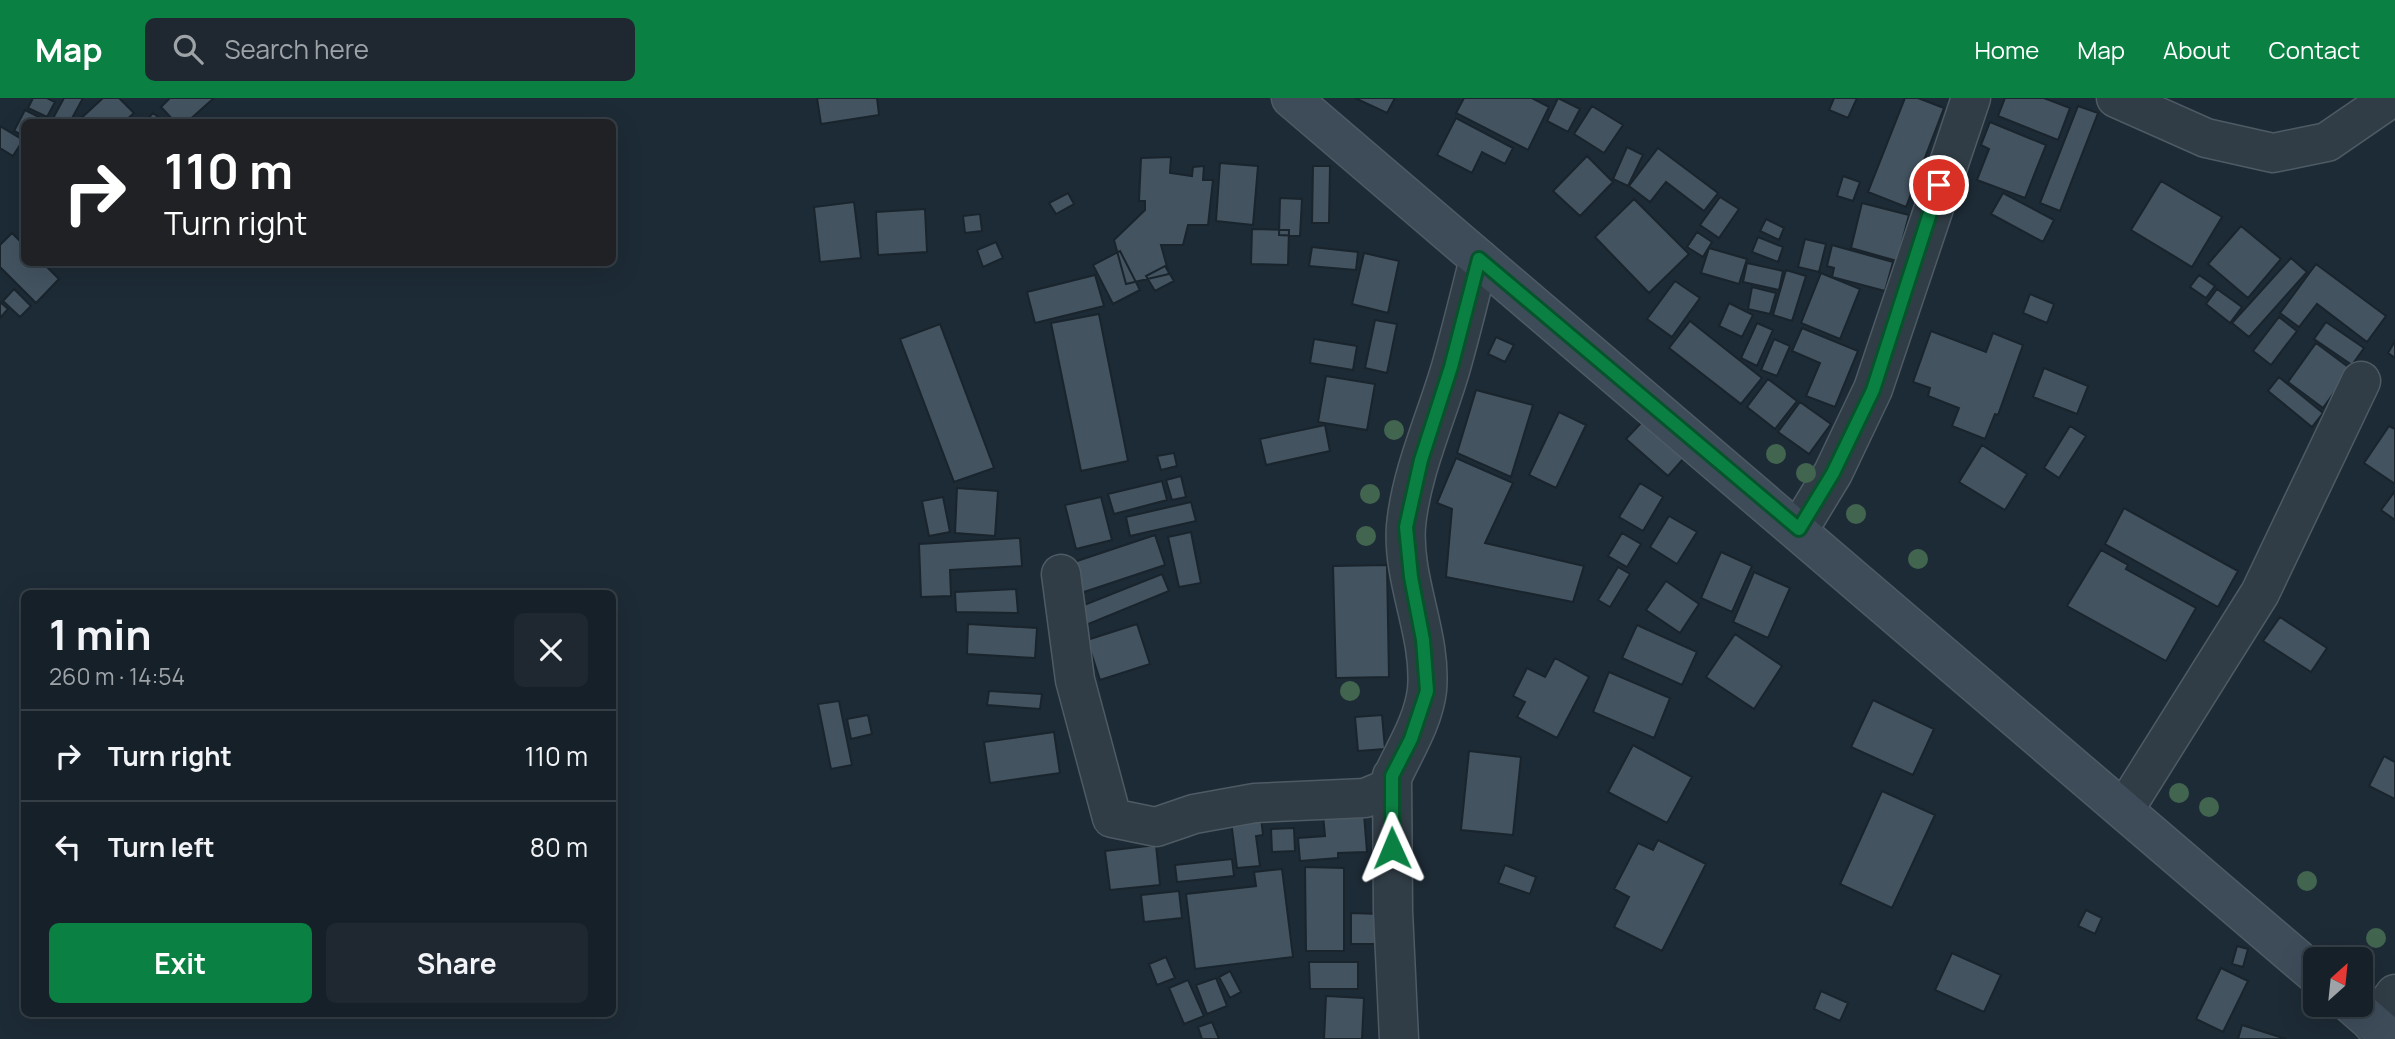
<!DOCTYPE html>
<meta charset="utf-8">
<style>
body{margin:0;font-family:Manrope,sans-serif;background:#1f2830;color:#f1f3f6;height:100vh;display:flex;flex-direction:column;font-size:26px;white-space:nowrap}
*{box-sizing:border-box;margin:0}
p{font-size:23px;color:#9ea3a8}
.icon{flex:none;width:38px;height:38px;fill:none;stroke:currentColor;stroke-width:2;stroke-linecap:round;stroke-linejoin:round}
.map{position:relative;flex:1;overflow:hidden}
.details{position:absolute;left:21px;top:492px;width:595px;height:427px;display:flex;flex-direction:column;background:#162028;border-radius:10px;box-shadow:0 7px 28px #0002,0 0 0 2px #353e45}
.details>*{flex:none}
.guide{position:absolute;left:21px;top:21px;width:595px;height:147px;border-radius:10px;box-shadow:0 7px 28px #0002,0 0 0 2px #353e45;background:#202124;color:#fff;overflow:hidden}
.needle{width:46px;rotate:27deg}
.fabs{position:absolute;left:2303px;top:849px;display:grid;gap:14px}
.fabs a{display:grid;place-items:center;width:70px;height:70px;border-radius:10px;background:#162028;box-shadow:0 7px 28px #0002,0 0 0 2px #353e45;font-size:35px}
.pin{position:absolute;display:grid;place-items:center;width:60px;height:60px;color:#fff;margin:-30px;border:4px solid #fff;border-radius:50%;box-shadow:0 2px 7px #0007}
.me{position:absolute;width:77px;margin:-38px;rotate:359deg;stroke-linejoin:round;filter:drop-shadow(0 0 5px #0008)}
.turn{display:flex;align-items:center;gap:24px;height:147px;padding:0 28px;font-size:32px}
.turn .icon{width:91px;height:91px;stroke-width:2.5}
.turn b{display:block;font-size:49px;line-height:60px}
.round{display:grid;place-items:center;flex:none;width:74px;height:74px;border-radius:10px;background:#1f2830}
.overview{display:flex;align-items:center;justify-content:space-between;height:119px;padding:0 28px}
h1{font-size:42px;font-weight:700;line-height:52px}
.action{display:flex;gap:14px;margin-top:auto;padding:14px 28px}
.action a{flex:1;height:80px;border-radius:10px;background:#0b8043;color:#fff;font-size:28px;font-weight:700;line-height:80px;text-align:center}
.action a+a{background:#1f2830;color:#f1f3f6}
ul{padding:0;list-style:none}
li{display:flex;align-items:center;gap:21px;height:91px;padding:0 28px;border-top:2px solid #353e45}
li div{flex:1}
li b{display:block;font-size:26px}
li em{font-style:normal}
header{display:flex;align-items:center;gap:42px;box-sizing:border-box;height:98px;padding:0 35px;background:#0b8043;color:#fff}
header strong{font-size:33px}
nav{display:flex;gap:38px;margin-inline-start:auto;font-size:24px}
.search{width:490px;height:63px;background:#1f2830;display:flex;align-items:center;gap:18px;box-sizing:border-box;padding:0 24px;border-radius:10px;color:#9ea3a8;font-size:26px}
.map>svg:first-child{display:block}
</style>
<header>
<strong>Map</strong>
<div class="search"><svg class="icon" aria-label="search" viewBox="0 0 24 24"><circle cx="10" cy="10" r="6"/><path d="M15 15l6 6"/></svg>Search here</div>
<nav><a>Home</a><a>Map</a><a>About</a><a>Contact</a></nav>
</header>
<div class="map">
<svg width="2395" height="941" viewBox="0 0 2395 941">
<rect width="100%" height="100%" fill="#1d2b36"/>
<path fill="#435360" stroke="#19242d" stroke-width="2" d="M33 0H47L55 4 47 19 28 10Z
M64 0H83L70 24H51Z
M103 0H119L134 15 124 24H77Z
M170 0H214L187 24H175L161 9Z
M817 0H877L879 17 821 26Z
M1355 0H1395L1387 15Z
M1464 0H1532L1549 9 1528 52 1456 15Z
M1558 0 1580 11 1568 34 1547 23Z
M1834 0H1857L1848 20 1829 12Z
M1905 0H1918L1944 10 1906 109 1868 94Z
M2005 0H2044L2070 10 2058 42 1998 18Z
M1592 8 1623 27 1604 55 1574 36Z
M2078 8 2098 15 2060 113 2040 105Z
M25 12 47 23 24 24V38L14 33Z
M153 15 164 24H145Z
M1456 20 1513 50 1505 66 1482 54 1472 75 1437 57Z
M1990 24 2046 47 2025 100 1977 82 1989 51 1981 47Z
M0 28 23 42 13 58 0 50Z
M1627 49 1643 57 1628 88 1613 81Z
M1658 50 1718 95 1704 113 1666 84 1650 104 1629 88Z
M1587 58 1613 84 1580 118 1553 93Z
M1171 59 1170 75 1192 78 1193 69 1204 68 1203 82H1213L1208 127H1188L1183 147H1161L1169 176 1126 186 1114 142 1145 112V103H1139L1141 60Z
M1220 65 1258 68 1253 127 1216 123Z
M1313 68H1330L1329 125H1312Z
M1843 78 1860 84 1853 103 1837 98Z
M2161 83 2222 119 2192 169 2131 132Z
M1068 95 1074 106 1056 116 1049 105Z
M2003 95 2054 122 2043 144 1991 116Z
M1720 99 1739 111 1719 140 1700 127Z
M1280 100 1302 101 1300 138 1279 137Z
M1634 101 1689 156 1649 195 1595 139Z
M854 104 861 160 820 164 814 109Z
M1862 105 1909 117 1897 163 1851 150Z
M925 111 927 154 878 157 876 114Z
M980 116 982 133 965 135 963 118Z
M1766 121 1784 130 1779 142 1760 133Z
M2241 128 2281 161 2248 200 2208 166Z
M1252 131 1289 132 1288 167 1251 166Z
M1697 134 1712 144 1703 159 1687 149Z
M12 135 24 147V164H42L59 181 36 205 0 169V147Z
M1758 139 1783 149 1778 164 1752 154Z
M1805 141 1826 146 1819 174 1798 169Z
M996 144 1003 160 983 169 977 152Z
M1832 147 1893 164 1885 193 1832 179 1834 170 1827 168Z
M1312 149 1358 154 1356 172 1309 168Z
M1709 150 1747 161 1739 186 1701 175Z
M1120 153 1140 192 1113 206 1093 167Z
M1364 155 1399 163 1388 215 1352 206Z
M2291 160 2307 174 2249 239 2232 225Z
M1747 165 1783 173 1779 192 1743 184Z
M2316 166 2386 218 2367 244 2317 206 2299 229 2280 215Z
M1165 168 1174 183 1155 193 1146 178Z
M1786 172 1806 178 1792 223 1773 217Z
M1821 175 1860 191 1840 241 1801 225Z
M1095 177 1104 208 1035 225 1027 194Z
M2199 177 2215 188 2206 200 2190 189Z
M1675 183 1700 200 1672 239 1647 221Z
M1752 189 1776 195 1770 216 1748 211Z
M14 191 31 208 20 219 3 203Z
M2217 191 2242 209 2230 225 2206 206Z
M2030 196 2054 206 2047 225 2023 215Z
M0 204 8 211 0 220Z
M1729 205 1753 217 1742 239 1719 228Z
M1099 216 1128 363 1081 373 1051 225Z
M2279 219 2297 233 2271 267 2253 253Z
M1375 222 1397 226 1387 275 1365 270Z
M1690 223 1762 280 1741 306 1669 250Z
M2326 224 2364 250 2352 267 2314 241Z
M1757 225 1773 232 1757 268 1741 260Z
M940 226 994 370 954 384 900 241Z
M1802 230 1858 253 1835 309 1806 298 1820 265 1792 253Z
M1931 233 1986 254 1993 235 2023 247 1998 317 1995 316 1985 341 1952 328 1959 310 1928 298 1930 290 1913 284Z
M1496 239 1514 247 1505 264 1488 256Z
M1314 241 1357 248 1353 272 1310 265Z
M1774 241 1790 248 1777 278 1761 272Z
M2395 243V260L2388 255Z
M2316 245 2351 271 2323 310 2288 284Z
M2044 270 2088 288 2077 316 2033 299Z
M1326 278 1375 286 1367 332 1318 324Z
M2279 279 2323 315 2312 329 2268 293Z
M1768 281 1797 303 1775 331 1747 309Z
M1476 292 1533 307 1511 379 1457 355Z
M1800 304 1831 326 1809 356 1778 334Z
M1559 314 1586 327 1556 390 1529 377Z
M1642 324 1684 360 1668 378 1626 341Z
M1325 327 1330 353 1266 367 1260 341Z
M2070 328 2086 338 2059 380 2044 370Z
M2389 328 2395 331V386L2364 365Z
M1982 347 2027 376 2005 412 1959 384Z
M1174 355 1177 368 1161 372 1157 358Z
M1456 360 1513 385 1485 445 1584 468 1573 504 1446 479 1452 411 1437 405Z
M1181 378 1186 399 1172 402 1166 382Z
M1162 383 1167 402 1114 416 1108 396Z
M1640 385 1663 399 1643 433 1619 419Z
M957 390 998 393 995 438 955 435Z
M2395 393V422L2381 412Z
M943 399 950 434 929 438 922 403Z
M1101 399 1112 442 1076 451 1065 407Z
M1191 404 1196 423 1130 438 1126 419Z
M2124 410 2238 473 2218 509 2105 446Z
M1669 418 1697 434 1677 466 1650 449Z
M1191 434 1201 485 1179 489 1168 439Z
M1622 435 1641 446 1627 469 1608 458Z
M1155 437 1165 467 1072 498 1062 468Z
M1020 440 1022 468 950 472 951 498 921 499 919 446Z
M2101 452 2128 467 2126 471 2196 510 2166 563 2067 508Z
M1721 454 1752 468 1732 514 1701 500Z
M1387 467 1389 579 1336 580 1333 468Z
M1618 469 1630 476 1610 509 1598 502Z
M1754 474 1790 490 1768 540 1733 524Z
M1162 476 1169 493 1086 527 1079 509Z
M1666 483 1699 506 1680 535 1646 512Z
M1016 491 1018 515 956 514 955 494Z
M2280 519 2327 550 2311 574 2263 543Z
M968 526 1037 530 1035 560 967 556Z
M1137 526 1150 566 1100 582 1087 542Z
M1637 527 1697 554 1682 587 1622 560Z
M1735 536 1782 568 1754 611 1706 579Z
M1555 560 1589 579 1557 640 1517 619 1525 604 1513 598 1527 570 1545 579Z
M1609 574 1670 600 1654 640 1593 614Z
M989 593 1042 596 1040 611 987 607Z
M1873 602 1934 631 1913 677 1851 649Z
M839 603 852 667 831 671 818 606Z
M868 617 872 636 851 641 847 621Z
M1382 617 1385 651 1358 653 1355 619Z
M1054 634 1060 675 990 685 984 644Z
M1633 647 1692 679 1667 725 1608 694Z
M1469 653 1521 659 1513 737 1461 732Z
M2384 658 2395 664V701L2369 688Z
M1882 693 1935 717 1892 810 1840 786Z
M1363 704 1367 754 1338 755V760L1300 763 1298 740 1325 738 1322 706Z
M1261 720 1263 737 1256 738 1260 768 1237 770 1231 723Z
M1294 730 1295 753 1272 754 1271 731Z
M1658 742 1706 766 1662 853 1614 829 1629 799 1614 791 1638 745 1653 752Z
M1156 747 1160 787 1110 792 1105 753Z
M1232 761 1234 778 1177 784 1175 767Z
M1505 767 1536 779 1530 796 1498 785Z
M1305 769 1344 770V853H1306Z
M1282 771 1293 859 1195 871 1186 796 1256 788 1254 774Z
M1179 793 1182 820 1144 824 1141 797Z
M2086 812 2102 820 2095 836 2078 828Z
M1351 815 1380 816V846H1351Z
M2237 848 2248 851 2243 869 2232 866Z
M1952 855 2001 877 1984 914 1935 892Z
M1166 859 1175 880 1157 887 1149 866Z
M1309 864H1358V891H1310Z
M2221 870 2248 883 2223 934 2196 921Z
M1230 873 1241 894 1230 900 1219 879Z
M1216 880 1227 908 1207 916 1196 887Z
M1188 882 1204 918 1184 926 1169 890Z
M1821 893 1848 905 1840 923 1814 911Z
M1326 898 1364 900 1362 941H1324Z
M1212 924 1219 941H1202L1198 929Z
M2242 927 2286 941H2238Z"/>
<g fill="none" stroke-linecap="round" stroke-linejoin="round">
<g stroke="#4e5b65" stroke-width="41">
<path id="street" d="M2116 0 2206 40 2273 55 2327 44 2391 0
M1799 431 1833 375 1873 291 1971 0
M1061 476 1075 582 1112 720 1156 729 1194 716 1255 705 1365 700 1387 691C1400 659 1423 627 1427 592 1432 537 1402 483 1406 428 1411 374 1436 321 1451 269 1461 234 1470 197 1479 161
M1392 678 1393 813 1399 941
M2124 712 2260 495 2361 283
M2373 926 2395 896"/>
</g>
<g stroke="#4e5b65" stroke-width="41">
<path id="secondary" d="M1291 0 2315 876
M2351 906 2391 941"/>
</g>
<use href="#street" stroke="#313d46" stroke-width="38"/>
<use href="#secondary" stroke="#3e4c5a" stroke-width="38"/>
</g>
<g fill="#426550">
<circle cx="1394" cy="332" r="10"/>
<circle cx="1776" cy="356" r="10"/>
<circle cx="1806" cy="375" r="10"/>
<circle cx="1370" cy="396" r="10"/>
<circle cx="1856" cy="416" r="10"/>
<circle cx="1366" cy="438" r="10"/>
<circle cx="1918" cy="461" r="10"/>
<circle cx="1350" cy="593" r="10"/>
<circle cx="2179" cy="695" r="10"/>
<circle cx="2209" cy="709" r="10"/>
<circle cx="2307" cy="783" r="10"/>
<circle cx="2376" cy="840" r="10"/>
</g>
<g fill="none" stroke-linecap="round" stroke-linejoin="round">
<g stroke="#07532c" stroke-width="18">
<path id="route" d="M1392 750V678L1411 641 1427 593 1423 542 1411 479 1406 429 1421 362 1451 269 1479 161 1799 431 1833 375 1873 292 1939 87"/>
</g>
<use href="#route" stroke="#0b8043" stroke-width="12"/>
</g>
</svg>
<div class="fabs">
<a><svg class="needle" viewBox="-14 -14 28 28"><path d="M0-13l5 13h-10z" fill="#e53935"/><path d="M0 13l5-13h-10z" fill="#9ea3a8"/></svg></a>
</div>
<div class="pin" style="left:1939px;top:87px;background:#d93025"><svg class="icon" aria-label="arrive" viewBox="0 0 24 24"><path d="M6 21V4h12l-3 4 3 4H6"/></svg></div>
<svg class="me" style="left:1392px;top:750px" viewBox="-20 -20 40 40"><path d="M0-17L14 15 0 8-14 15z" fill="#0b8043" stroke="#fff" stroke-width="4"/></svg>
<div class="guide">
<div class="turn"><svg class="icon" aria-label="right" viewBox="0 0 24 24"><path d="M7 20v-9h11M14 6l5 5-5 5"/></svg><div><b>110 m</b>Turn right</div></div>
</div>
<section class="details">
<div class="overview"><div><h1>1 min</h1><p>260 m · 14:54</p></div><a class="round"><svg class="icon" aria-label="close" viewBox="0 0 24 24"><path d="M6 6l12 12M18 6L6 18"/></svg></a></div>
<ul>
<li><svg class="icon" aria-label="right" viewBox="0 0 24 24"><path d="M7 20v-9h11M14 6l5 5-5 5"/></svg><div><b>Turn right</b></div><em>110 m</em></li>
<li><svg class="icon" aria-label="left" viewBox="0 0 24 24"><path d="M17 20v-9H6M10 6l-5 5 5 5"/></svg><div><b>Turn left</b></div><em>80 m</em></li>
</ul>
<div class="action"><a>Exit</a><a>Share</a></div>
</section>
</div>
